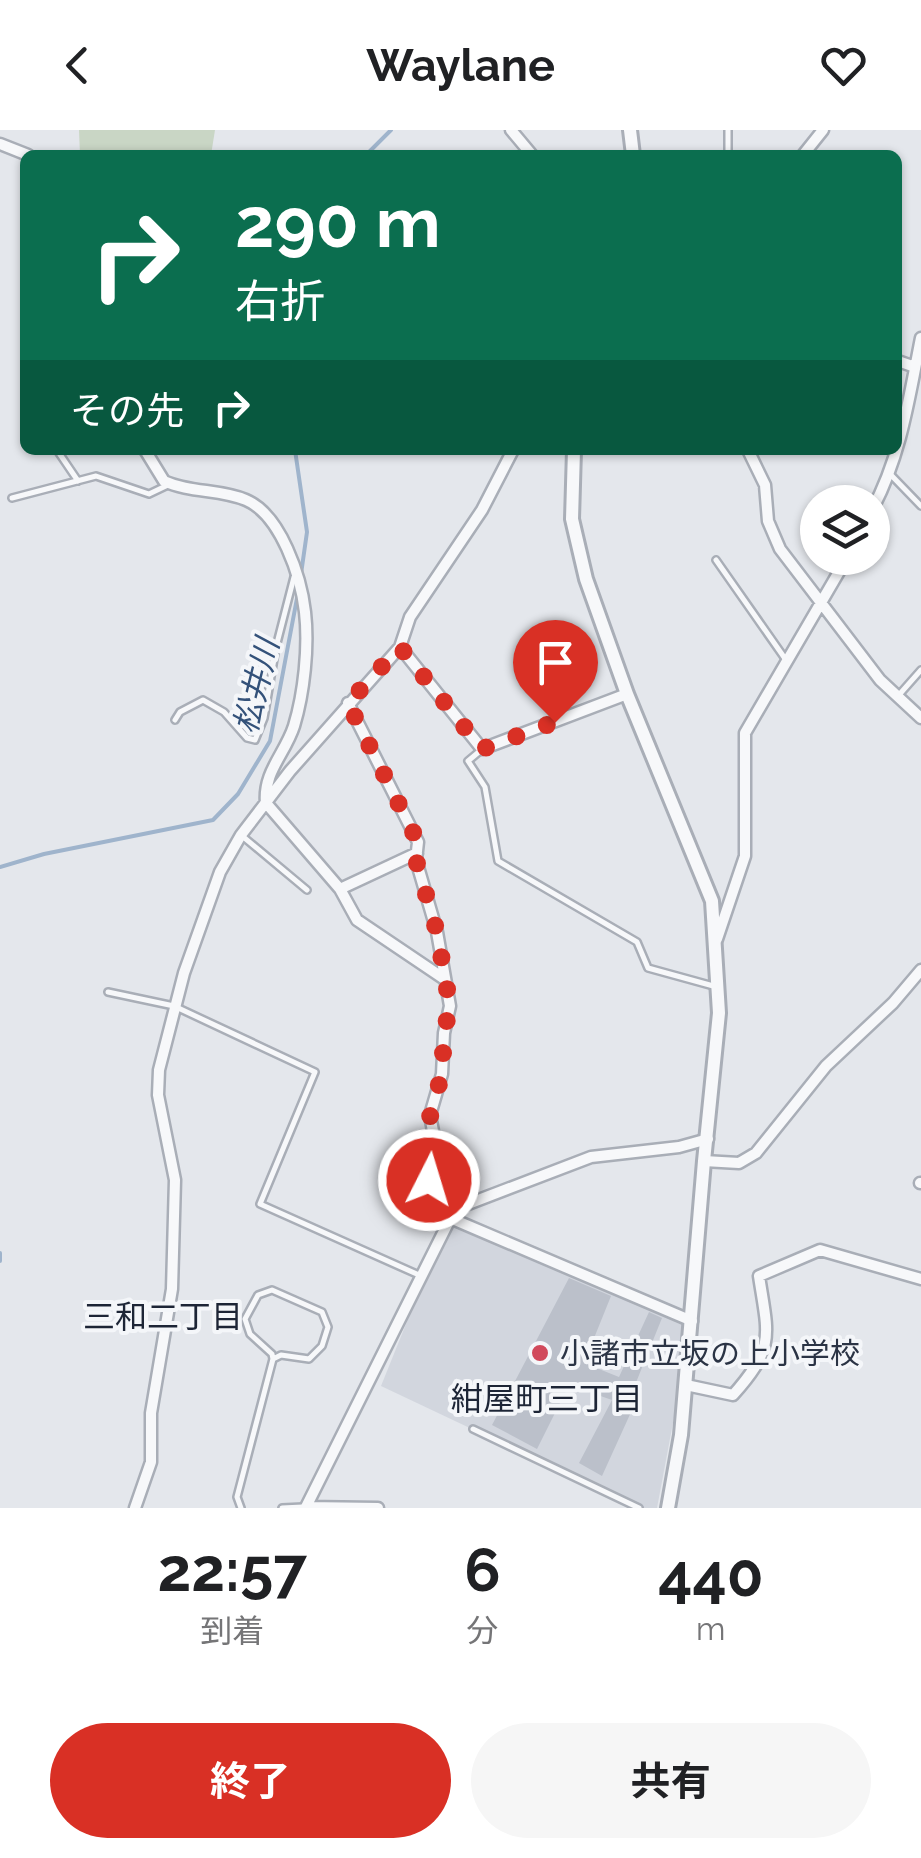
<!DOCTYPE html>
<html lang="ja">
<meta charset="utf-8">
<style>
body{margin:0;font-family:Raleway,"Noto Sans JP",sans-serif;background:#f6f6f6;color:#202124;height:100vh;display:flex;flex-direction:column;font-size:38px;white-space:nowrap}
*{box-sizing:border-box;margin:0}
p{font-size:32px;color:#757577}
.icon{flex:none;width:55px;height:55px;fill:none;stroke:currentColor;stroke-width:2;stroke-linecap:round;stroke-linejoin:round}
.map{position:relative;height:1378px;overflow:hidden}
.drawer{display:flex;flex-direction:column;background:#fff;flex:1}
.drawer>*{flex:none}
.hud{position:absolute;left:20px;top:20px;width:882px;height:305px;border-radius:15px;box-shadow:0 2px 8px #0004;background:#0b6e4f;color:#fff;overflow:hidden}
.tools{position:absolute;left:800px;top:355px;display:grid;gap:20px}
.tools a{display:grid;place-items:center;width:90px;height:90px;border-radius:50%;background:#fff;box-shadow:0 2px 8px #0004;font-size:50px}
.pin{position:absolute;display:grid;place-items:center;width:85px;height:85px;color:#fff;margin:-102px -42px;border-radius:50% 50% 50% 0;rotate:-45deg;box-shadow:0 0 10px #0007}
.pin .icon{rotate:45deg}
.me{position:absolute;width:110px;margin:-55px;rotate:5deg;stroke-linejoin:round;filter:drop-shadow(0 0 8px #0008)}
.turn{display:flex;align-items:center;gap:35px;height:210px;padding:0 50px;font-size:45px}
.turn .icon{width:130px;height:130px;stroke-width:2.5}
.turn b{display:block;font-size:70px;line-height:85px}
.then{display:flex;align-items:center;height:95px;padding:0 50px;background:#0003;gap:20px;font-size:38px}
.eta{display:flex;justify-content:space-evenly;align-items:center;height:170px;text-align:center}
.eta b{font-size:60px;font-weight:700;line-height:70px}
.cta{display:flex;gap:20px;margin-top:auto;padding:20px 50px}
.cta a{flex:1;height:115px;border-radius:60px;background:#d93025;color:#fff;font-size:40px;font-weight:700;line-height:115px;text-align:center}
.cta a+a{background:#f6f6f6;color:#202124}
header{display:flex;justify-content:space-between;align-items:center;height:130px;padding:0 50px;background:#fff;font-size:45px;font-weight:700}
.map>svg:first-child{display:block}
</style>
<header><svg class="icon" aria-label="back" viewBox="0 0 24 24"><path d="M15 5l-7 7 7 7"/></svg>Waylane<svg class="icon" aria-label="heart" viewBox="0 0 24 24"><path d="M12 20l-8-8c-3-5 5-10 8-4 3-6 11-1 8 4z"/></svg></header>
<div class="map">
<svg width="921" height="1378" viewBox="0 0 921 1378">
<rect width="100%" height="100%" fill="#e4e7ec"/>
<path fill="#d2d6de" d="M446 1095 692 1191 657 1378H639L381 1256Z"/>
<path fill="#c9d6c5" d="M79 0H215L211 25H80Z"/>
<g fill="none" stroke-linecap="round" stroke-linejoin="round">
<path stroke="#9fb4cc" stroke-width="4" d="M366 25 391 0
M295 320 307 402 301 444
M0 737 44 724 213 690 238 664 270 611 298 463
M0 1123V1131"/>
</g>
<path fill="#bbc0ca" d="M569 1148 611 1166 584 1233 619 1247 649 1182 662 1188 635 1255 642 1258 602 1346 579 1333 612 1270 569 1255 537 1319 492 1295Z"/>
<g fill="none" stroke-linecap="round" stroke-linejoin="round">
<g stroke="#a9aeb7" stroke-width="10">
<path id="service" d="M728 0V25
M57 320 78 351
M891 345 921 376
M12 368 96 346 149 364 170 354
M716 430 786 530
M898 566 921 540
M175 590 180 582 203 570 224 582 247 608 255 610 264 588 276 517 294 447
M480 621 468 631 485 657 498 731 637 812 648 838 717 857
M241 705 307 760
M108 862 174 876 315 942 260 1074 419 1145
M473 1299 639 1378
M241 1378 237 1367 273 1229 272 1224 250 1204 245 1189 258 1165 272 1160 322 1182 328 1197 322 1216 309 1229 281 1225 273 1229
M282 1378 303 1377"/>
</g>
<g stroke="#a9aeb7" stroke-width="15">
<path id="minor" d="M511 0 532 25
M0 14 28 25
M803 25 823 0
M898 231 915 237
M145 320 164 351C190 363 220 359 246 370 281 385 301 447 305 482 309 517 304 563 294 596 285 624 263 642 266 673L340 759 357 790 443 848
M748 320 765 355 768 391 780 419 880 550 921 588
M872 380C901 326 909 268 921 208
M400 517 482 619 627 564
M348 573 418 712 416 730 437 802 450 876 444 903 442 944 430 985 435 1012 429 1050 436 1063 455 1079
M340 759 417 723
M717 809 745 726V603L847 428
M704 1031 739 1033 756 1023 826 936 893 873 921 840
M920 1053H921
M450 1088 692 1191
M686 1255 733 1265C776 1217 768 1205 759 1146L820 1120 921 1149
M135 1378 151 1332V1283L172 1159 175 1050 158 965 159 940 184 843 220 742 241 705 290 641 400 517 410 487 482 380 513 320
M378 1378 306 1377 455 1079 591 1027 679 1017 708 1009"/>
</g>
<g stroke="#a9aeb7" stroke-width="18">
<path id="tertiary" d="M630 0 633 25
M574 320 572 389 586 449 627 564 712 771 719 883 704 1031 681 1305 668 1378"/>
</g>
<use href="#service" stroke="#f7f8fa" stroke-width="5"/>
<use href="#minor" stroke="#f7f8fa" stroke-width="10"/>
<use href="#tertiary" stroke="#f7f8fa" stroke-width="12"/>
</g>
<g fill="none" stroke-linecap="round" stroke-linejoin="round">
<path stroke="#d93025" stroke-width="18" stroke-dasharray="0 32.4" d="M429 1050 435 1012 430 985 442 944 444 903 450 876 437 802 416 730 418 712 348 573 400 517 482 619 555 592"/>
</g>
<circle fill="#d1495b" stroke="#f4f6f9" stroke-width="4" cx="540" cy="1223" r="10"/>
<g text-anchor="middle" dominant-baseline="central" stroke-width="8" stroke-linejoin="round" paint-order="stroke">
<g font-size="30" fill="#2b3445" stroke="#f4f6f9" text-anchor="start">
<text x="560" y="1223">小諸市立坂の上小学校</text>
</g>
<g font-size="32" font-style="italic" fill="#34527a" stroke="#f4f6f9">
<text transform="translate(256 556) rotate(-76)">松井川</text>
</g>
<g font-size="32" fill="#1d2536" stroke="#f4f6f9">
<text x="163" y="1186">三和二丁目</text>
<text x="547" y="1268">紺屋町三丁目</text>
</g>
</g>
</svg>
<div class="tools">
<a><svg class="icon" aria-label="layers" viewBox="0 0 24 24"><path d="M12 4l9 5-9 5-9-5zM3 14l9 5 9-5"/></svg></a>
</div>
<div class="pin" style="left:555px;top:592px;background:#d93025"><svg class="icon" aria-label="arrive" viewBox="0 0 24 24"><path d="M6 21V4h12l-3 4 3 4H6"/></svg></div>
<svg class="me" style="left:429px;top:1050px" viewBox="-20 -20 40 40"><circle r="17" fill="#d93025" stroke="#fff" stroke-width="3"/><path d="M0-11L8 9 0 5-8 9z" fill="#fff"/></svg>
<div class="hud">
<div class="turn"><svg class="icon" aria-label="right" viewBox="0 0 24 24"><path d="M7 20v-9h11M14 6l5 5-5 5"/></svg><div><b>290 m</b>右折</div></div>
<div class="then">その先<svg class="icon" aria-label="right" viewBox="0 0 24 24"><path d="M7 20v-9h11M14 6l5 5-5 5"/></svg></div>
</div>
</div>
<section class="drawer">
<div class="eta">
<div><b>22:57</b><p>到着</p></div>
<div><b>6</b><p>分</p></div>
<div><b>440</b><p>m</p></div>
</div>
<div class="cta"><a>終了</a><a>共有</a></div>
</section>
